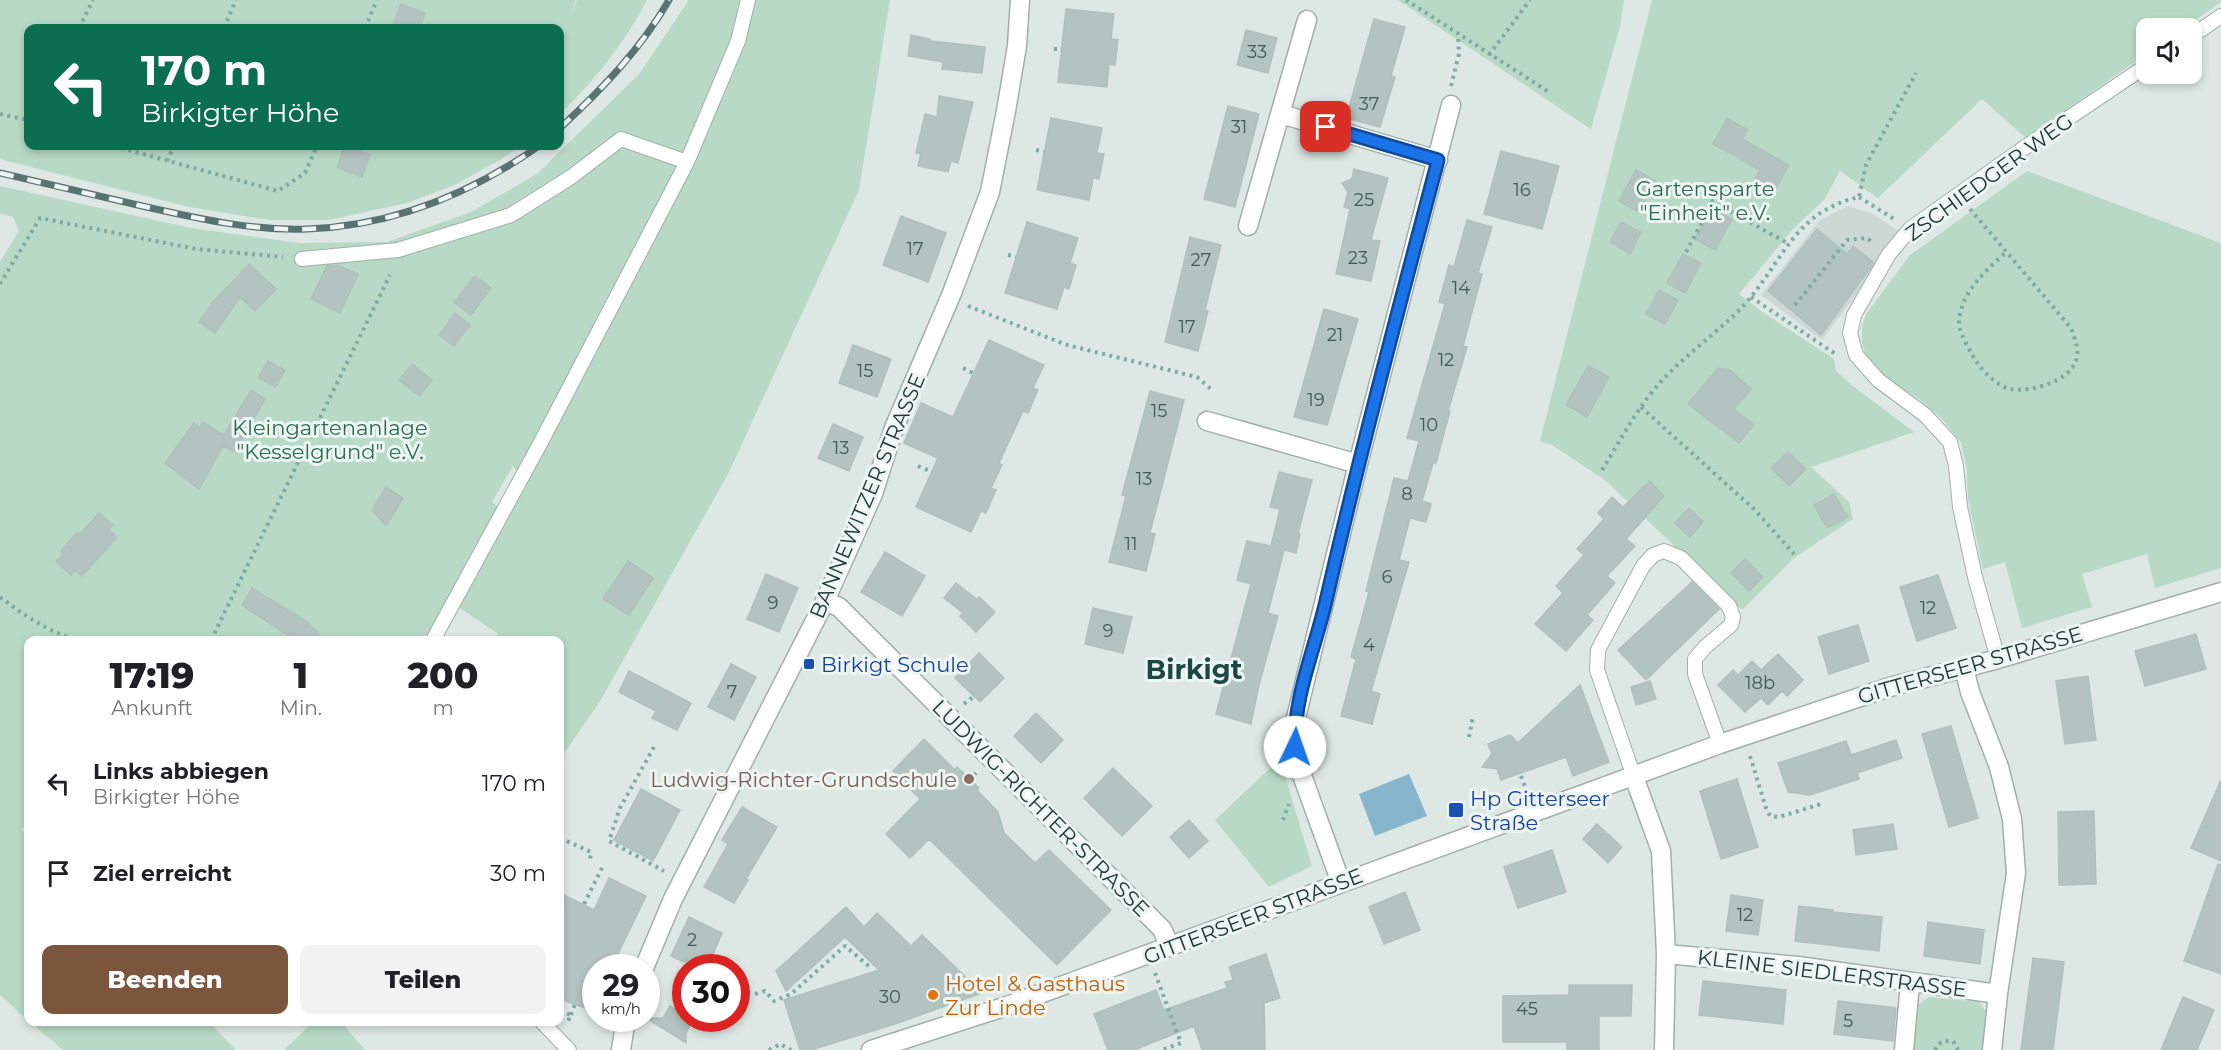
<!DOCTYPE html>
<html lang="de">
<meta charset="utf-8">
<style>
body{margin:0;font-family:Montserrat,sans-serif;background:#f2f2f2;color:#202124;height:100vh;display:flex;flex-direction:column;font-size:22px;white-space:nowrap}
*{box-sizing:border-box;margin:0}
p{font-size:20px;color:#757577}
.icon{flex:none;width:33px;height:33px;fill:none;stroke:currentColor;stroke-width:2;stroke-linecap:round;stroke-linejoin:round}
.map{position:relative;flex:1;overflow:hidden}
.drawer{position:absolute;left:24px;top:636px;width:540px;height:390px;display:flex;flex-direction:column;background:#fff;border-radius:12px;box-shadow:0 3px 9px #0003}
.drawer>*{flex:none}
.hud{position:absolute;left:24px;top:24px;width:540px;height:126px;border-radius:12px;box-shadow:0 3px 9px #0003;background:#0b6e4f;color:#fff;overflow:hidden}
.fabs{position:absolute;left:2136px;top:18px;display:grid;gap:12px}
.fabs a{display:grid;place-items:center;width:66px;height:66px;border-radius:12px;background:#fff;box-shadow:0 3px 9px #0003;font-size:30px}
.speed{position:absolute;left:582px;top:954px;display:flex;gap:12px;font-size:30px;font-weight:700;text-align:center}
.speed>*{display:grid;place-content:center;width:78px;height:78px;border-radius:50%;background:#fff;box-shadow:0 3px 9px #0003;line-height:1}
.speed small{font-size:15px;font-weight:400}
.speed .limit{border:9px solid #d22;background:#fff;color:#111}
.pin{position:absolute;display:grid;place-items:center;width:51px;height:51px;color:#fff;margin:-26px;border-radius:12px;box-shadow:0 3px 9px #0006}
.me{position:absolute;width:66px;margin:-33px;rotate:3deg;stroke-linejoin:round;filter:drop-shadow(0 0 4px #0008)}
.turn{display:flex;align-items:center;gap:21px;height:126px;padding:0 18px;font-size:27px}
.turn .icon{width:78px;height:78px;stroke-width:2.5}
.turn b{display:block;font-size:42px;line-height:51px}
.eta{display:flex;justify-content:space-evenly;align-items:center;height:102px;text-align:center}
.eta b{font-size:36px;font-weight:800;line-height:42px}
.cta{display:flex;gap:12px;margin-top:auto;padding:12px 18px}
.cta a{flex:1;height:69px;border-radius:12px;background:#7b553c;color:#fff;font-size:24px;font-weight:800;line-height:69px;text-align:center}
.cta a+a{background:#f2f2f2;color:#202124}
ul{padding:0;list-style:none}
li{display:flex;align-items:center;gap:18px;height:90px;padding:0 18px}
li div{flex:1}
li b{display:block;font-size:22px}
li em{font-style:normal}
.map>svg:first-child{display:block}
</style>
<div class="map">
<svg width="2221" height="1050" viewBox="0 0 2221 1050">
<rect width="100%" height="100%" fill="#dde8e5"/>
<path fill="#ccd8d4" d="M1848 206 1873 214 1902 233 1822 340 1761 295 1820 220Z"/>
<path fill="#b7d9c5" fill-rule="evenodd" d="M0 0H576L568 23 577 0H647C625 43 594 81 560 114V28H28V146H521L503 158 455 185 407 203 328 220H269L189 207 0 159Z
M689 0H890L859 190 728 474 599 703 560 759V640H494L498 634 460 608 441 640H28V818L22 830 28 836V1020L0 995V262L19 231 13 217 0 213V186L191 228 300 243 387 242 471 212 537 174 640 73ZM513 466 528 483 509 516 492 502Z
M1398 0H1624L1620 27 1591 129Z
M1652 0H2221V2L2184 28H2146V54L2026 138 1982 99 1878 198 1840 171 1824 200 1793 229 1739 294 1761 311 1834 359 1836 371 1849 383 1914 432 1811 467 1849 502 1853 519 1795 557 1742 610 1605 480 1552 445 1540 441Z
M2027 171 2221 243V568L2155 588 2147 554 2082 574 2092 607 2022 628 2005 562 1983 569 1968 499 1967 470 1961 442 1942 419 1919 399 1880 374 1867 360 1862 343V325L1867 313 1909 256Z
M1280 759 1312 866 1269 887 1215 820Z
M1929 997 1979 1002 1988 1013 1984 1050H1913L1918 1005Z
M30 1022H209L236 1050H63Z
M313 1022H341L365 1050H284Z"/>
<path fill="#87b6cc" d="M1409 774 1427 816 1375 836 1359 794Z"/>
<path fill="#b3c3bf" stroke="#b0c1bd" stroke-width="1.5" d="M401 4 425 13 420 28H392Z
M1066 9 1114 14 1111 39 1118 40 1115 65 1109 64 1107 87 1058 82Z
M1374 19 1405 27 1391 76 1395 77 1380 127 1346 118Z
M1246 30 1277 38 1268 73 1237 65Z
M911 35 930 39V41L985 47 982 73 942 69 943 62 908 56Z
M939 96 973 102 958 163 951 161 948 172 918 166 921 154 916 153 925 114 937 117Z
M1228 106 1259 114 1235 207 1204 199Z
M1051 118 1102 128 1097 153 1104 154 1099 179 1093 178 1089 200 1037 190Z
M1727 118 1748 130 1742 139 1789 165 1774 192 1754 181 1760 170 1713 144Z
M345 146 370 155 362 177 337 167Z
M1501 151 1559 166 1542 229 1484 214Z
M1354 169 1388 178 1371 240 1380 241 1371 281 1336 274 1350 209 1344 207 1348 192 1342 183 1352 179Z
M1636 170 1656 181 1639 212 1619 201Z
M1712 208 1732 219 1715 250 1695 239Z
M901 216 946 233 928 282 883 265Z
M1467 220 1492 227 1478 273 1482 274 1463 346 1467 347 1448 411H1450L1436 463H1433L1422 501 1431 504 1426 522 1410 518 1399 560 1409 562 1371 691 1380 694 1372 724 1341 716 1356 659 1351 657 1369 592 1366 591 1394 478 1408 481 1419 441 1407 438 1445 304 1439 302 1449 265 1454 267Z
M1027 222 1078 238 1070 263 1076 265 1069 289 1064 287 1057 309 1005 293Z
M1621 222 1641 232 1630 254 1610 242Z
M1817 229 1847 254 1853 246 1874 263 1821 335 1768 291Z
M1190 237 1221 245 1205 310 1208 311 1198 351 1165 342Z
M1683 254 1701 263 1685 293 1667 283Z
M249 264 276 289 255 311 240 297 215 333 199 322 213 302Z
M338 265 358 274 340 313 311 299 327 266Z
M475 276 491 288 471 315 454 302Z
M1659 290 1678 300 1665 324 1646 314Z
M1324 309 1358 319 1327 425 1294 417Z
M455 313 470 325 454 346 439 335Z
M989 340 1044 365 1033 388 1038 390 1028 413 1023 411 999 463 1002 465 991 488 996 490 986 513 981 511 971 532 916 507 938 458 904 443 921 403 953 417Z
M853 345 891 359 877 397 839 383Z
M268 361 285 370 276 387 258 378Z
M412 364 432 380 420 396 399 380Z
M1588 366 1609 377 1587 417 1566 405Z
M1718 368 1730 370 1751 389 1734 409 1754 425 1739 443 1688 404Z
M251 390 265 399 235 452 223 446 199 489 165 463 194 423 200 427 203 422 224 435Z
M1150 391 1184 400 1150 533 1155 534 1146 571 1109 562 1126 496 1122 495Z
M833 424 863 437 849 471 818 458Z
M1788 452 1806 469 1789 486 1771 468Z
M1279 472 1312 480 1298 533 1300 534 1296 553 1284 550 1268 613 1278 616 1259 685 1251 724 1216 714 1251 584 1237 580 1247 541 1271 546 1280 509 1270 507Z
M1650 481 1664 496 1626 539 1635 546 1607 576 1615 583 1587 615 1593 620 1566 651 1535 624 1563 593 1556 586 1584 555 1577 549 1604 519 1598 513 1612 497 1623 507Z
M386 487 403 498 386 526 372 510Z
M1834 494 1848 517 1827 528 1814 505Z
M1689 508 1703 522 1690 537 1675 523Z
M99 513 113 525 109 530 117 537 82 576 75 570 71 575 56 562 64 553 61 551 77 532 80 534Z
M885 552 925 576 902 616 861 592Z
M1745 559 1763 577 1749 591 1731 573Z
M628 561 653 578 629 615 603 599Z
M766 574 798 588 779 632 747 619Z
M1938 575 1956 628 1917 641 1900 587Z
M1692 582 1719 609 1646 680 1618 650Z
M956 583 977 599 979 597 995 612 976 632 960 616 963 613 944 598Z
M252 588 306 621 325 640H295L242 605Z
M1093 608 1132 617 1123 653 1085 644Z
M1858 625 1869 661 1829 674 1818 637Z
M2196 634 2206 669 2145 686 2135 651Z
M979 653 1004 678 980 702 955 678Z
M1778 654 1803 680 1787 696 1782 691 1768 705 1761 698 1745 712 1718 685 1733 670 1738 675 1752 661 1761 670Z
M731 664 756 677 734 720 708 707Z
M629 671 691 703 677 730 652 718 656 711 619 692Z
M2088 676 2096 740 2065 744 2056 681Z
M1650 681 1656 699 1636 705 1631 687Z
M1580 685 1609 762 1573 776 1566 757 1501 780 1497 769 1482 767 1492 754 1488 744 1510 735 1518 743Z
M1036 713 1063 740 1041 763 1014 736Z
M1951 726 1978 818 1949 827 1922 734Z
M924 739 955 770 957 767 979 788 977 790 998 812 1004 833 1035 863 1049 850 1111 910 1057 965 929 839 910 858 886 834 920 799 893 771Z
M1896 740 1902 758 1857 773 1859 779 1810 795 1788 792 1778 763 1846 741 1851 755Z
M1113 768 1152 806 1122 836 1084 798Z
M1737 779 1758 847 1721 859 1700 791Z
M2221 780V861L2191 848Z
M641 789 680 810 653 861 614 840Z
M742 807 777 827 746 879 748 880 734 903 704 887 728 844 722 840Z
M2094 811 2096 884 2059 885 2058 812Z
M1189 820 1208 841 1189 858 1170 837Z
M1597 824 1622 847 1608 863 1583 839Z
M1893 824 1897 849 1856 855 1853 830Z
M1552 850 1566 892 1518 908 1504 867Z
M2218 864 2221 865V974L2184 961Z
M609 878 646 896 611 968H596V1012L560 999V893L594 910Z
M1405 892 1420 930 1384 944 1369 907Z
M1731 895 1763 900 1758 935 1726 931Z
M1799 906 1833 910V912L1882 917 1879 951 1795 941Z
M846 907 864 927 877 913 911 946 922 935 982 993 895 1024 811 1050H800L784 1000 879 970 845 937 786 991 776 971Z
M689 917 722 933 707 968H698L671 956Z
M1928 922 1984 930 1980 964 1924 956Z
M1266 954 1280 998 1264 1003 1265 1050H1202L1194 1026 1134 1050H1108L1094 1014 1156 990 1164 1010 1227 988 1225 982 1233 980 1229 967Z
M2033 958 2064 962 2053 1050H2021Z
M1703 981 1786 990 1783 1024 1699 1015Z
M1569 985H1632L1631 1016H1599V1050H1567V1042H1503V996L1569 995Z
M2183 997 2214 1010 2197 1050H2161Z
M1838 1001 1896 1008 1893 1041 1834 1034Z
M670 1006 686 1016V1018H694L686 1033V1043L646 1018H663Z"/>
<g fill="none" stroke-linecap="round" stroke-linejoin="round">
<g stroke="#a1afac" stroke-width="16">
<path id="lane" d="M2192 36 2221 16
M687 162 738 41 748 0
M302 259 398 250 511 215 571 177 621 139 687 162 541 442 433 640
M1998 659 1975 577 1960 507 1956 466 1950 442 1925 415 1878 380 1856 355 1850 333 1854 315 1889 254 1910 229 2018 152 2146 66
M1633 774 1597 670 1598 650 1643 566 1653 555 1664 551 1681 558 1729 606 1733 617 1731 625 1705 647 1695 659V674L1720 744
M542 1022 569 1050"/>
</g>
<g stroke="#a1afac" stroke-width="21">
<path id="street" d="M1281 114 1438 160
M1248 226 1307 20
M1207 421 1358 464
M825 601 839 607 1162 929 1170 947
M1964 668 1970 692 1999 767 2012 819 2016 873 1998 994 1992 1050
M1633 774 1661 851 1666 954 1664 1050
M1341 883 1299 767 1295 747 1294 726 1358 464 1451 105
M1666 954 1798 966 1998 994
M644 968 673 899 825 601 873 494 894 428 952 293 990 192 1006 111 1017 46 1020 0
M621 1050 626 1018
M871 1050 1007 1006 1720 744 1890 687 1998 659 2221 592
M1904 1050 1910 983"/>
</g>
<path stroke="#7faba4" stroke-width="4" stroke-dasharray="3 4.5" stroke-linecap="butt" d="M1406 0 1549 92
M79 28 93 0
M224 28 236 0
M365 28 377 0
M1054 49H1062
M1489 55 1530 0
M1451 86 1459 54 1458 35
M0 114 28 120
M114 146 278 191 305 173 317 146
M1036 150 1044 152
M167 161 174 146
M1678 182 1789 244
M1859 197 1894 219
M1970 209 2071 328C2075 340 2081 351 2075 363 2067 382 2028 393 2010 389 1998 386 1985 374 1978 364 1972 355 1959 333 1959 323 1960 292 1986 271 2006 252
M1686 252 1713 202
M1008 255 1016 257
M0 284 40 218 196 249 283 257
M1751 297 1837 355
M1795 305 1847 240 1867 238 1874 244
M968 306 1067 345 1197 377 1212 390
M963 368 975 374
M1641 407 1755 510 1794 554
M918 466 932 472
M1602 470C1620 441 1636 410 1658 385 1684 355 1718 333 1745 304 1784 260 1794 212 1859 197L1866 165 1916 73
M0 597C24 615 49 633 79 640
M211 640 390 275
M964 704 974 696
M1469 737 1473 716
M654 747 620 808 609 841 664 871
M1750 756 1766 808 1770 816 1779 817 1824 803
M1521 776 1527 792
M969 779 976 773
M1283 820 1289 804
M560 838 591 852 590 860
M584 904 603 866
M1155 973 1181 1043 1161 1050
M755 994 765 991 774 1001 791 994 845 946 871 968
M560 1011 571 1015 567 1023
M571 1015 575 1004
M769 1050 780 1044 791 1050
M1935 1050 1938 1044 1945 1041H1953L1958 1050"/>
<use href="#lane" stroke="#fff" stroke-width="14"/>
<use href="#street" stroke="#fff" stroke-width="18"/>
<g stroke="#5a7370" stroke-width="7">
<path id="rail" d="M560 128C601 90 641 49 669 0
M0 173C47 184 94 195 142 206 196 218 251 231 307 229 392 226 470 194 539 146"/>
</g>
<use href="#rail" stroke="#edf5f3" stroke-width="4.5" stroke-dasharray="14" stroke-linecap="butt"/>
</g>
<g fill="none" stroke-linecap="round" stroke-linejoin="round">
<g stroke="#114b97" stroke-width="15">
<path id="route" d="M1295 747C1293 698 1315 649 1326 601 1360 453 1399 307 1438 160L1326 127"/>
</g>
<use href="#route" stroke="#1a73e8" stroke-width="10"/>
</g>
<g fill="#1a4fb4" stroke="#edf5f3" stroke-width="2">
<rect x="803" y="658" width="12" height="12" rx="3"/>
<rect x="1448" y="802" width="16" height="16" rx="3"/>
</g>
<circle fill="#8d6e63" stroke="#edf5f3" stroke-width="2" cx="969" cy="779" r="6"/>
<circle fill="#e8710a" stroke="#edf5f3" stroke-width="2" cx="933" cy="995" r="6"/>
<g text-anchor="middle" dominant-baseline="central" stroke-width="6" stroke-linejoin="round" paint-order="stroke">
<g font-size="18" fill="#455a57">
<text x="1257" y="52">33</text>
<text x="1369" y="104">37</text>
<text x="1239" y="127">31</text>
<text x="1522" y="190">16</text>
<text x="1364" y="200">25</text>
<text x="915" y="249">17</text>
<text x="1358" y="258">23</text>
<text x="1201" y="260">27</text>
<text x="1461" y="288">14</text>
<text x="1187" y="327">17</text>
<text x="1335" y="335">21</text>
<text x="1446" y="360">12</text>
<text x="865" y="371">15</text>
<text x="1316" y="400">19</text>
<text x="1159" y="411">15</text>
<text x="1429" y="425">10</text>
<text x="841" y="448">13</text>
<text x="1144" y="479">13</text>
<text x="1407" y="494">8</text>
<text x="1131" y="544">11</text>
<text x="1387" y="577">6</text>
<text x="773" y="603">9</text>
<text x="1928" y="608">12</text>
<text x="1108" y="631">9</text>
<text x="1369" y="645">4</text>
<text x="1760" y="683">18b</text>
<text x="732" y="692">7</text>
<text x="1745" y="915">12</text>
<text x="692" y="940">2</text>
<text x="890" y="997">30</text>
<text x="1527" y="1009">45</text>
<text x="1848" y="1021">5</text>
</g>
<g font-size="21" fill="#203734" stroke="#edf5f3">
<text transform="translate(1989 177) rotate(-36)">ZSCHIEDGER WEG</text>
<text transform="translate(867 496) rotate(-67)">BANNEWITZER STRASSE</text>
<text transform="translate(1970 665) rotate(-16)">GITTERSEER STRASSE</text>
<text transform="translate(1041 808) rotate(45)">LUDWIG-RICHTER-STRASSE</text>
<text transform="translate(1253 916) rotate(-21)">GITTERSEER STRASSE</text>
<text transform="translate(1832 973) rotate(7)">KLEINE SIEDLERSTRASSE</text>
</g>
<g font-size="21" fill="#2d6b4f" stroke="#edf5f3">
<text x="1705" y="188">Gartensparte<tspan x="1705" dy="24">"Einheit" e.V.</tspan></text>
<text x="330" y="427">Kleingartenanlage<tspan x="330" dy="24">"Kesselgrund" e.V.</tspan></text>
</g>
<g font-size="21" fill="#164399" stroke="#edf5f3" text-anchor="start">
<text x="821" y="664">Birkigt Schule</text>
<text x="1470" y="798">Hp Gitterseer<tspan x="1470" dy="24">Straße</tspan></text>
</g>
<g font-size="21" fill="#785e54" stroke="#edf5f3" text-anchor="end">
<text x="957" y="779">Ludwig-Richter-Grundschule</text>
</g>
<g font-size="21" fill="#c56008" stroke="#edf5f3" text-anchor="start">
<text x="945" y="983">Hotel &amp; Gasthaus<tspan x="945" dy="24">Zur Linde</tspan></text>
</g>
<g font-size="27" font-weight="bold" fill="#1d4744" stroke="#edf5f3">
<text x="1194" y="669">Birkigt</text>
</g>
</g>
</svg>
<div class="fabs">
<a><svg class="icon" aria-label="sound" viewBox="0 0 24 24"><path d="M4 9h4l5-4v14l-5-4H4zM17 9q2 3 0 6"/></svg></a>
</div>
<div class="speed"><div>29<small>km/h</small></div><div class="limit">30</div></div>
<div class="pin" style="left:1326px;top:127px;background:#d93025"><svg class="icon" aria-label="arrive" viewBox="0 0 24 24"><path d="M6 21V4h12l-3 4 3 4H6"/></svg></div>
<svg class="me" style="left:1295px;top:747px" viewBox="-20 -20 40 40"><circle r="19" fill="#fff"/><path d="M0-13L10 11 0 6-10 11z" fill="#1a73e8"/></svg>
<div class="hud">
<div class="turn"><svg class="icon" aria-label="left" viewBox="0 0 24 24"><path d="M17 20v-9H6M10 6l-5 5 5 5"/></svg><div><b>170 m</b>Birkigter Höhe</div></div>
</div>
<section class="drawer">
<div class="eta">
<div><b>17:19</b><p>Ankunft</p></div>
<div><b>1</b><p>Min.</p></div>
<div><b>200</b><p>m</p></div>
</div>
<ul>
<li><svg class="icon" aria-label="left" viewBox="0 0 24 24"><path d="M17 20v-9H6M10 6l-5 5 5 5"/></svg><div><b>Links abbiegen</b><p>Birkigter Höhe</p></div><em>170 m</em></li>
<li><svg class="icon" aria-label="arrive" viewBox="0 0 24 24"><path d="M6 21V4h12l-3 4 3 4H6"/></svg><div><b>Ziel erreicht</b></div><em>30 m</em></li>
</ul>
<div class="cta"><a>Beenden</a><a>Teilen</a></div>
</section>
</div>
